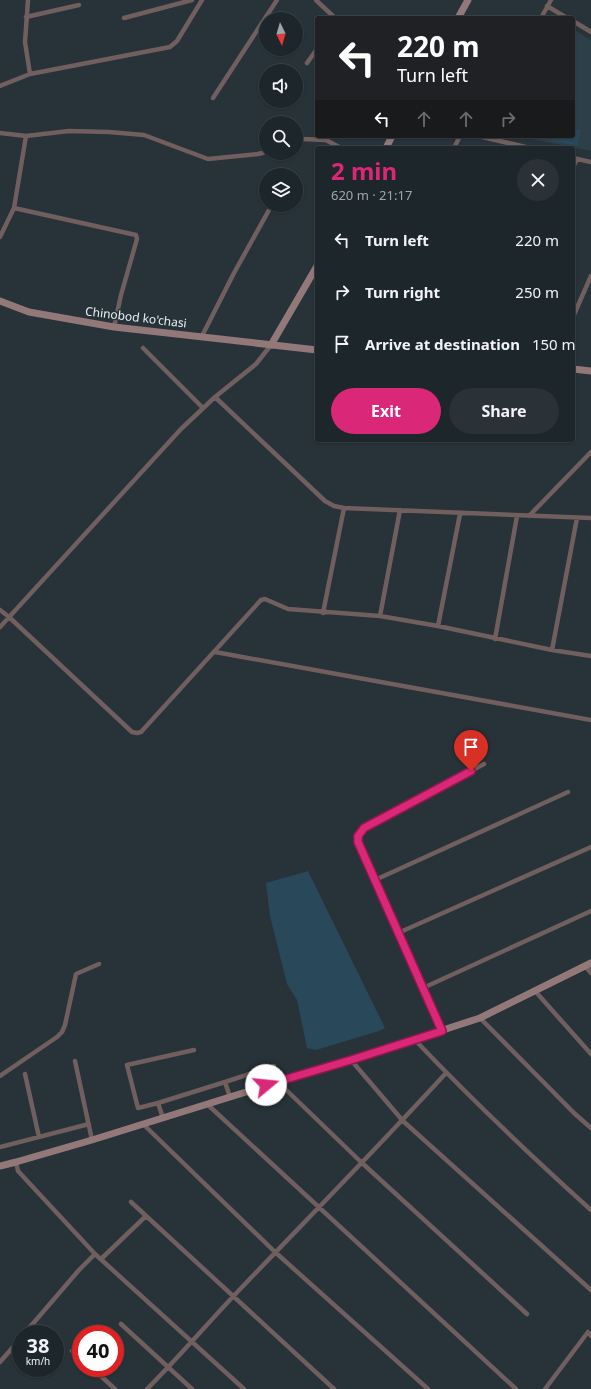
<!DOCTYPE html>
<meta charset="utf-8">
<style>
body{margin:0;font-family:"Noto Sans",sans-serif;background:#2a3237;color:#f1f3f6;height:100vh;display:flex;flex-direction:column;font-size:15px;white-space:nowrap}
*{box-sizing:border-box;margin:0}
p{font-size:13px;color:#a0a5a9}
.icon{flex:none;width:22px;height:22px;fill:none;stroke:currentColor;stroke-width:2;stroke-linecap:round;stroke-linejoin:round}
.map{position:relative;flex:1;overflow:hidden}
.sheet{position:absolute;left:315px;top:146px;width:260px;height:296px;display:flex;flex-direction:column;background:#1d262b;border-radius:4px;box-shadow:0 1px 3px #0004,0 0 0 1px #3b4347}
.sheet>*{flex:none}
.hud{position:absolute;left:315px;top:16px;width:260px;height:122px;border-radius:4px;box-shadow:0 1px 3px #0004,0 0 0 1px #3b4347;background:#202124;color:#fff;overflow:hidden}
.needle{width:26px;rotate:175deg}
.controls{position:absolute;left:259px;top:12px;display:grid;gap:8px}
.controls a{display:grid;place-items:center;width:44px;height:44px;border-radius:50%;background:#1d262b;box-shadow:0 1px 3px #0004,0 0 0 1px #3b4347;font-size:20px}
.speed{position:absolute;left:12px;top:1325px;display:flex;gap:8px;font-size:20px;font-weight:700;text-align:center}
.speed>*{display:grid;place-content:center;width:52px;height:52px;border-radius:50%;background:#1d262b;box-shadow:0 1px 3px #0004,0 0 0 1px #3b4347;line-height:1}
.speed small{font-size:10px;font-weight:400}
.speed .limit{border:6px solid #d22;background:#fff;color:#111}
.pin{position:absolute;display:grid;place-items:center;width:34px;height:34px;color:#fff;margin:-41px -17px;border-radius:50% 50% 50% 0;rotate:-45deg;box-shadow:0 0 4px #0007}
.pin .icon{rotate:45deg}
.me{position:absolute;width:44px;margin:-22px;rotate:73deg;stroke-linejoin:round;filter:drop-shadow(0 0 3px #0008)}
.turn{display:flex;align-items:center;gap:14px;height:84px;padding:0 16px;font-size:18px}
.turn .icon{width:52px;height:52px;stroke-width:2.5}
.turn b{display:block;font-size:28px;line-height:34px}
.lanes{display:flex;align-items:center;height:38px;padding:0 16px;background:#0003;justify-content:center;gap:20px;direction:ltr}
.lanes .off{opacity:.35}
.round{display:grid;place-items:center;flex:none;width:42px;height:42px;border-radius:21px;background:#2a3237}
.head{display:flex;align-items:center;justify-content:space-between;height:68px;padding:0 16px}
h1{font-size:24px;font-weight:700;line-height:30px;color:#db2777}
.primary-button{display:flex;gap:8px;margin-top:auto;padding:8px 16px}
.primary-button a{flex:1;height:46px;border-radius:24px;background:#db2777;color:#fff;font-size:16px;font-weight:700;line-height:46px;text-align:center}
.primary-button a+a{background:#2a3237;color:#f1f3f6}
ul{padding:0;list-style:none}
li{display:flex;align-items:center;gap:12px;height:52px;padding:0 16px}
li div{flex:1}
li b{display:block;font-size:15px}
li em{font-style:normal}
.map>svg:first-child{display:block}
</style>
<div class="map">
<svg width="591" height="1389" viewBox="0 0 591 1389">
<rect width="100%" height="100%" fill="#273239"/>
<path fill="#2d3f49" d="M573 29 591 40V151L517 136H573Z"/>
<path fill="#29485a" d="M573 129 581 130 577 146 542 139 543 136H573Z
M308 871 385 1028 379 1031 316 1050 307 1048 297 1000 287 984 270 916 266 883Z"/>
<g fill="none" stroke-linecap="round" stroke-linejoin="round">
<path stroke="#705f5e" stroke-width="4.5" d="M28 0 25 42 30 74
M316 0 335 18
M547 6 567 18
M26 17 79 5
M124 18 192 0
M541 18 551 0
M573 21 591 32
M307 63 317 49
M0 86 30 74 170 47 177 41 202 0
M213 98 277 0
M0 133 26 136 69 131 109 132 144 135 208 159 258 154 266 152
M478 136 530 148
M296 141 302 139 326 140 341 148
M454 148 460 136
M573 158 591 162
M573 167 577 159
M14 208 136 235 137 239 121 295 114 327
M0 237 14 208 26 136
M573 317 591 276
M202 336 234 273 269 210
M143 348 203 408
M215 397 325 501 334 506 344 508 591 518
M529 516 591 452
M0 610 9 617 132 732 137 733 141 732 261 600 265 599 288 609 380 616 438 626 552 650 591 656
M323 613 344 508
M380 616 400 510
M438 626 460 514
M0 627 181 429 215 397 256 364 271 345
M495 639 517 516
M552 650 577 518
M215 652 591 720
M375 880 568 792
M398 933 591 847
M585 966 591 973
M423 988 591 911
M535 991 591 1054
M480 1018 574 1113 591 1128
M442 1031 358 842V836L364 828 484 764
M415 1040C471 1099 530 1155 591 1210
M351 1060 403 1121 591 1290
M75 1061 92 1140
M25 1074 39 1137
M0 1076 57 1037 62 1032 65 1025 76 974 99 964
M278 1082 361 1162 527 1314
M230 1097 225 1082 274 1066
M158 1103 225 1082
M207 1104 516 1389
M163 1118 158 1103 138 1108 127 1065 194 1050
M143 1124 275 1252 428 1389
M0 1147 89 1124
M16 1162 18 1171 95 1254 244 1389
M131 1202 334 1389
M101 1259 146 1216
M121 1324 192 1389
M24 1334 79 1270 95 1254
M72 1351 81 1358
M0 1362 21 1338
M92 1368 115 1389
M147 1389C181 1355 212 1318 246 1283 313 1213 381 1144 446 1073
M545 1389 588 1332 591 1336"/>
<path stroke="#927878" stroke-width="7" d="M458 18 468 0
M386 148 392 136
M0 301 29 312 114 327 317 350
M271 345 317 266
M573 369 591 371
M0 1166 16 1162 92 1140 278 1082 351 1060 480 1018 591 963"/>
</g>
<g fill="none" stroke-linecap="round" stroke-linejoin="round">
<g stroke="#8e194d" stroke-width="10">
<path id="route" d="M266 1085 351 1060 442 1031 358 842V836L364 828 471 771"/>
</g>
<use href="#route" stroke="#db2777" stroke-width="7"/>
</g>
<g text-anchor="middle" dominant-baseline="central" stroke-width="3" stroke-linejoin="round" paint-order="stroke">
<g font-size="12" fill="#e9f1f5" stroke="#273239">
<text transform="translate(136 317) rotate(7)">Chinobod ko'chasi</text>
</g>
</g>
</svg>
<div class="controls">
<a><svg class="needle" viewBox="-14 -14 28 28"><path d="M0-13l5 13h-10z" fill="#e53935"/><path d="M0 13l5-13h-10z" fill="#a0a5a9"/></svg></a>
<a><svg class="icon" aria-label="sound" viewBox="0 0 24 24"><path d="M4 9h4l5-4v14l-5-4H4zM17 9q2 3 0 6"/></svg></a>
<a><svg class="icon" aria-label="search" viewBox="0 0 24 24"><circle cx="10" cy="10" r="6"/><path d="M15 15l6 6"/></svg></a>
<a><svg class="icon" aria-label="layers" viewBox="0 0 24 24"><path d="M12 4l9 5-9 5-9-5zM3 14l9 5 9-5"/></svg></a>
</div>
<div class="speed"><div>38<small>km/h</small></div><div class="limit">40</div></div>
<div class="pin" style="left:471px;top:771px;background:#d93025"><svg class="icon" aria-label="arrive" viewBox="0 0 24 24"><path d="M6 21V4h12l-3 4 3 4H6"/></svg></div>
<svg class="me" style="left:266px;top:1085px" viewBox="-20 -20 40 40"><circle r="19" fill="#fff"/><path d="M0-13L10 11 0 6-10 11z" fill="#db2777"/></svg>
<div class="hud">
<div class="turn"><svg class="icon" aria-label="left" viewBox="0 0 24 24"><path d="M17 20v-9H6M10 6l-5 5 5 5"/></svg><div><b>220 m</b>Turn left</div></div>
<div class="lanes"><svg class="icon" aria-label="left" viewBox="0 0 24 24"><path d="M17 20v-9H6M10 6l-5 5 5 5"/></svg><svg class="icon off" aria-label="ahead" viewBox="0 0 24 24"><path d="M12 20V5M6 11l6-6 6 6"/></svg><svg class="icon off" aria-label="ahead" viewBox="0 0 24 24"><path d="M12 20V5M6 11l6-6 6 6"/></svg><svg class="icon off" aria-label="right" viewBox="0 0 24 24"><path d="M7 20v-9h11M14 6l5 5-5 5"/></svg></div>
</div>
<section class="sheet">
<div class="head"><div><h1>2 min</h1><p>620 m · 21:17</p></div><a class="round"><svg class="icon" aria-label="close" viewBox="0 0 24 24"><path d="M6 6l12 12M18 6L6 18"/></svg></a></div>
<ul>
<li><svg class="icon" aria-label="left" viewBox="0 0 24 24"><path d="M17 20v-9H6M10 6l-5 5 5 5"/></svg><div><b>Turn left</b></div><em>220 m</em></li>
<li><svg class="icon" aria-label="right" viewBox="0 0 24 24"><path d="M7 20v-9h11M14 6l5 5-5 5"/></svg><div><b>Turn right</b></div><em>250 m</em></li>
<li><svg class="icon" aria-label="arrive" viewBox="0 0 24 24"><path d="M6 21V4h12l-3 4 3 4H6"/></svg><div><b>Arrive at destination</b></div><em>150 m</em></li>
</ul>
<div class="primary-button"><a>Exit</a><a>Share</a></div>
</section>
</div>
